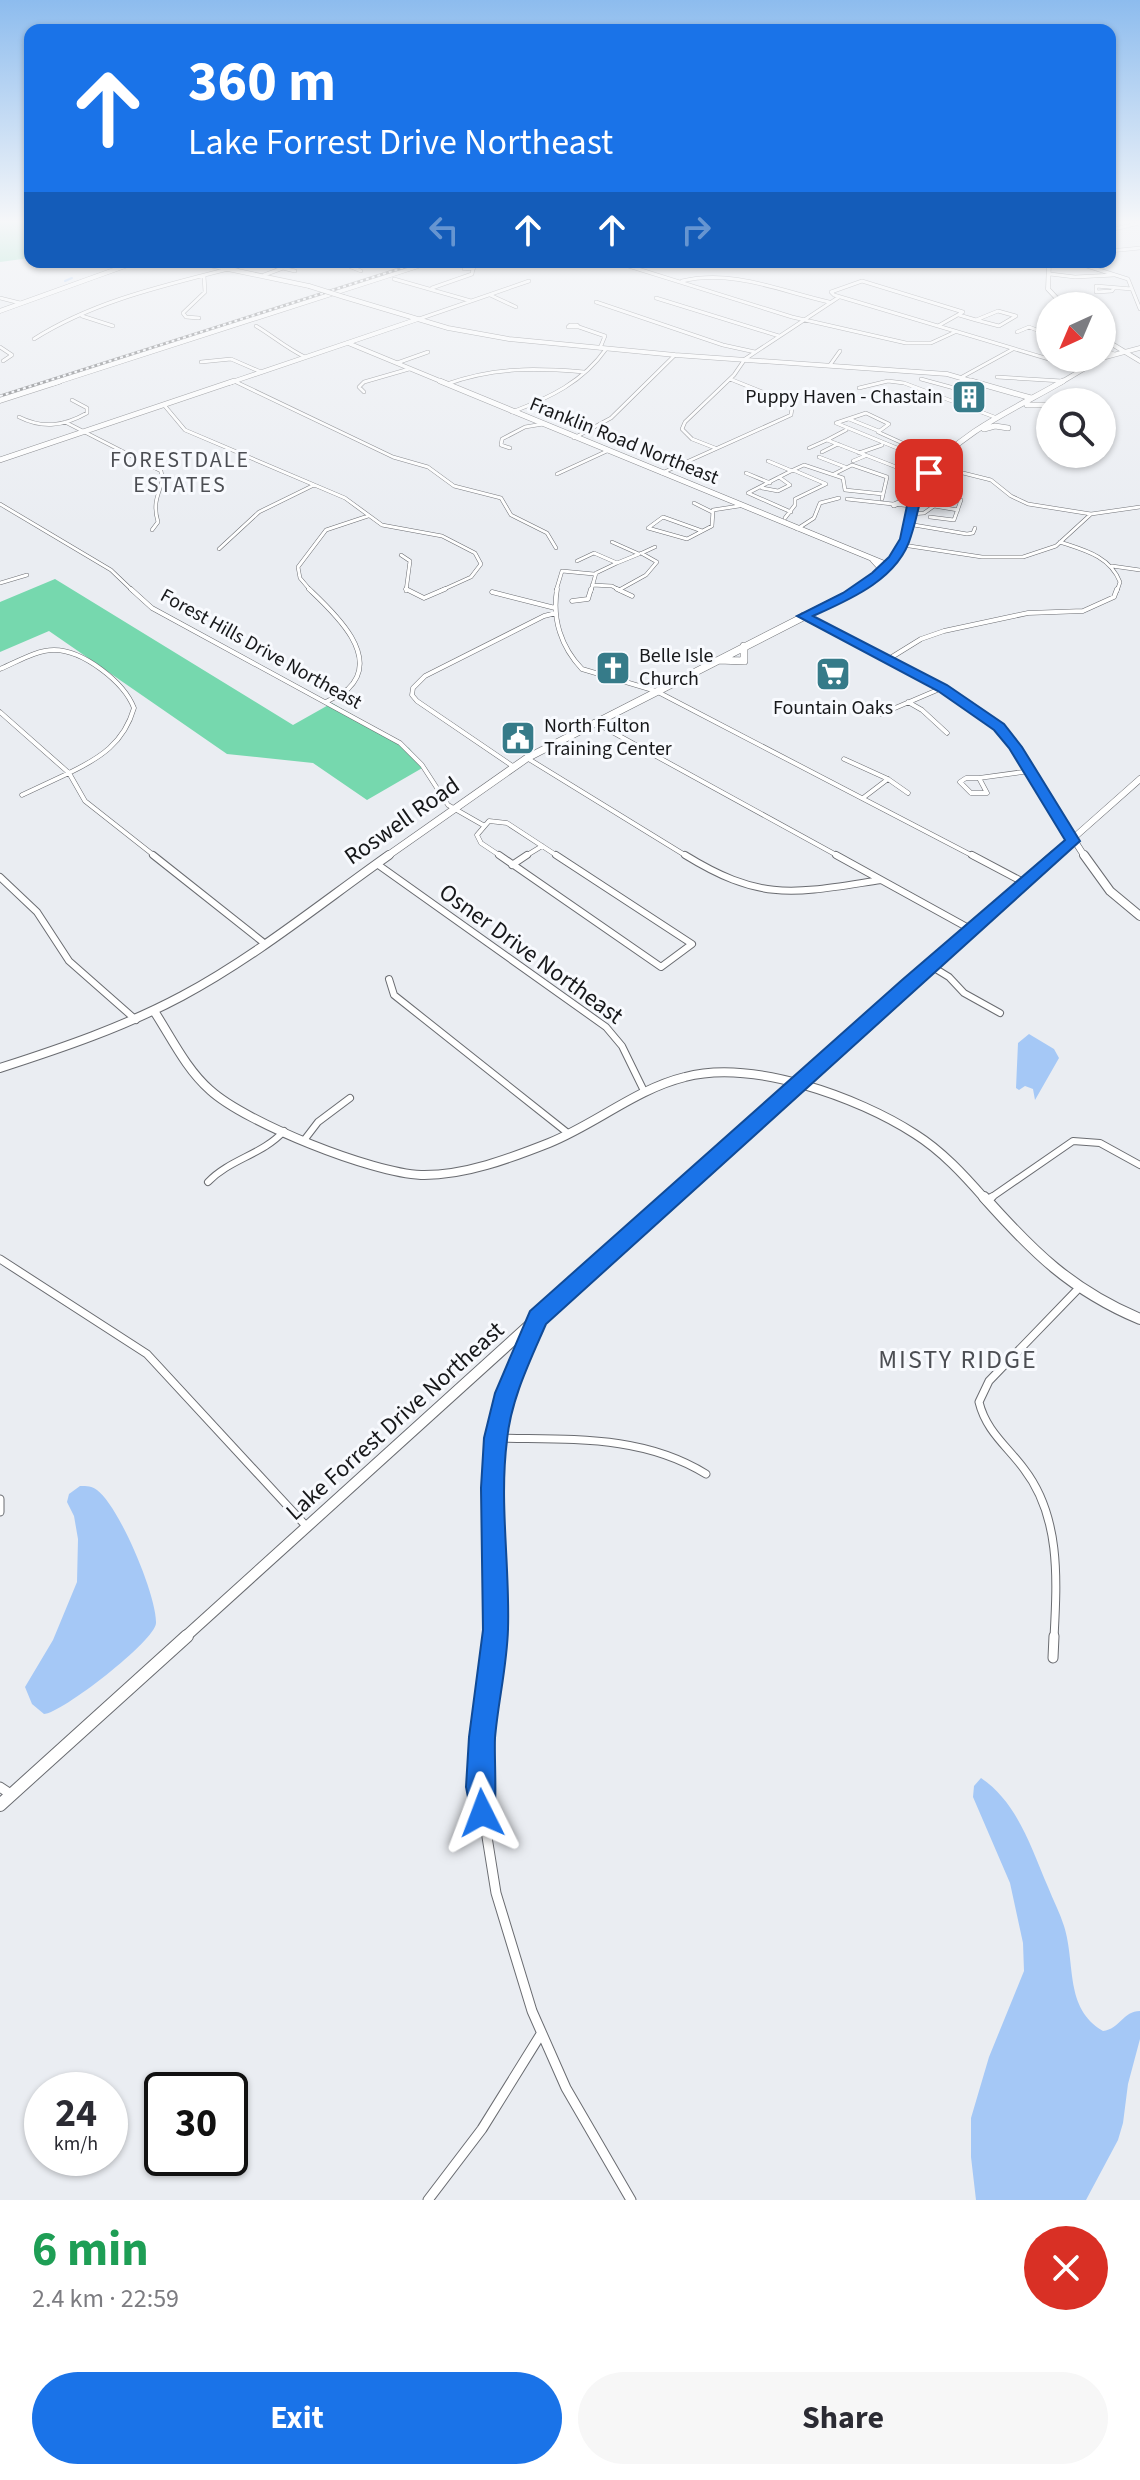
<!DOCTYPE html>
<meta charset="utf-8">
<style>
body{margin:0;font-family:"Source Sans 3",sans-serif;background:#f7f7f7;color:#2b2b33;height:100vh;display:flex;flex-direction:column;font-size:30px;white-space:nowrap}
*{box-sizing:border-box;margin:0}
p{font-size:26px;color:#7c7c81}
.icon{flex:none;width:44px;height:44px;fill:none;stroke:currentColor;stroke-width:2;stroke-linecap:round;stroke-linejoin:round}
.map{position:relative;height:2200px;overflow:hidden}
.panel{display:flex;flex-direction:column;background:#fff;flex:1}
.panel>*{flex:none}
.guide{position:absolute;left:24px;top:24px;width:1092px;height:244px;border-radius:16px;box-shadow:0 2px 6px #0004;background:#1a73e8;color:#fff;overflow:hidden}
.needle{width:52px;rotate:224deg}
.controls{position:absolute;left:1036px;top:292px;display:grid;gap:16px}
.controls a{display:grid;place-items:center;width:80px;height:80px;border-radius:50%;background:#fff;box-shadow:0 2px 6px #0004;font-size:40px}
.speed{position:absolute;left:24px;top:2072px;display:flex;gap:16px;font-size:40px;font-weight:700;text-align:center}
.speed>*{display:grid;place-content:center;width:104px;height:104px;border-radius:50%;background:#fff;box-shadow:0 2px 6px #0004;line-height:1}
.speed small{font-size:20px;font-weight:400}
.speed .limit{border:4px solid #111;border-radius:12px;background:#fff;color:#111}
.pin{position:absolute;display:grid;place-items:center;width:68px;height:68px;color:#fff;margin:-34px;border-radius:16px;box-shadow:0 4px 12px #0006}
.me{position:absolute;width:88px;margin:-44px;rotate:357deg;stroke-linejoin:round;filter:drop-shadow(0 0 6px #0008)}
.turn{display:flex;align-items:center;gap:28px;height:168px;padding:0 32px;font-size:36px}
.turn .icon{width:104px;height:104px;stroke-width:2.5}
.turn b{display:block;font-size:56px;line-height:68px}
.lanes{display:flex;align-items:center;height:76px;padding:0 32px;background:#0003;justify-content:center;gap:40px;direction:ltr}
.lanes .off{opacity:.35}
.round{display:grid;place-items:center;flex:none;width:84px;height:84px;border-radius:42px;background:#f7f7f7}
.headline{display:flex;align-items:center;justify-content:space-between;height:136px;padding:0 32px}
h1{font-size:48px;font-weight:700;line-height:60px;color:#1e9e55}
.primary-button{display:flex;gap:16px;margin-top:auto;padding:16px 32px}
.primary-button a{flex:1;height:92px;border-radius:48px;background:#1a73e8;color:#fff;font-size:32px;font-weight:700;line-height:92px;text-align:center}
.primary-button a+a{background:#f7f7f7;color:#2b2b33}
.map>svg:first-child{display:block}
</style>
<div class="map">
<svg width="1140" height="2200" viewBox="0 0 1140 2200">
<rect width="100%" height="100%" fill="#eaedf2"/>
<path fill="#76d8ae" d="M0 220H30V258L0 262Z
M55 579 293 725 332 703 409 748 424 767 367 800 313 763 227 754 49 631 0 652V602Z"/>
<path fill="#a5c8f6" d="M1029 1034 1054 1049 1059 1058 1035 1100 1033 1089 1025 1086 1019 1090 1016 1088 1018 1043Z
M80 1486C87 1486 92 1486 97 1490 119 1506 157 1596 156 1623 156 1640 61 1714 44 1714L32 1704 25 1687 53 1640 77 1582 78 1539 74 1516 67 1502 69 1494Z
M981 1778C1018 1803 1031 1848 1048 1887 1053 1900 1060 1913 1064 1926 1076 1964 1064 2008 1103 2031 1120 2029 1123 2011 1140 2011V2039L1128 2084 1123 2123 1118 2140 1086 2200H976L971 2157V2118L989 2057 1024 1971 1023 1943 1010 1883 973 1797 974 1786Z"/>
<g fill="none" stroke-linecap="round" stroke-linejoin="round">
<path stroke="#a5c8f6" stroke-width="2" d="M65 281 72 278"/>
<g stroke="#6a6c71" stroke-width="4">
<path id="street-far4" d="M1110 230 1140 223
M1110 251 1140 248
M339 262 361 271
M1074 262 1128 279 1140 309
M622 264 792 317 906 343H931L955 332
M270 265 295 271
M465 267 474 268 464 269Z
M1050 274 1075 277 1114 275
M264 275 283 268
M394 279 471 301
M682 281C733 269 780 291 829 302
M432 288 472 274 473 269
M1114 288 1112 291 1096 292V286L1132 289
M490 295 516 307
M0 298 20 303
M656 298 779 336
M596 302 723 345 755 352
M998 311 1016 316 999 326 976 320Z
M959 315 976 320
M82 316 113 326
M199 318 186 317 183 313 205 292 204 276
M419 319 529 281
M570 325H577L579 327H568Z
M256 326C273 336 286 348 305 357
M938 326 963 312 862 281 831 292 834 295 1082 369
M579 327 605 336 600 348
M1017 332 1029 327 1050 335
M34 339C100 297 181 282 255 262
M0 347 12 355 3 361
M1102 349 1114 354
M201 362 231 359 261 372
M397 363 428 352
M830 365 840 351
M962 377 1013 349
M997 377 1062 381
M921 379 954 388
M234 381 393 457 428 467 454 486 501 498 511 515 547 533 556 548
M447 384C494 367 535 368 584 372
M859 388 888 381 904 383 997 418
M364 392 359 387 364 382 409 369
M164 405 185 430 345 498 382 525 442 536 475 553 481 564 471 577 440 591
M512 412C549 398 583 382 606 349
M19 417C43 429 64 426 87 413V408L72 400
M849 419 879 431
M65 422 161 471C166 489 150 495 158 522L152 530
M846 430 827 440 914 474
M574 438 611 418 675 355
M510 448 501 445 502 439 525 427 543 424
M715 448 692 439 682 429 685 422 734 375 745 359 839 297
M809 448 827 440
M822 452 838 444
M859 453 882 445
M819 457 845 467
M768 461 792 471
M853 461 865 456
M936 464 836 423 866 413 889 424 878 432 940 460
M935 466 991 480 1011 496 1028 504 1091 514
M662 473 791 415 792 408 787 402 730 379
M746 473 770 483
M557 474 607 451
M834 474 852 465 887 477 882 499
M924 480 914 474 929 473
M762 488 778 491 790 485 779 477
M847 499 911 506
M694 503 712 512
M0 504 111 570 133 591
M713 510 739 506
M791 512 748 493 793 470
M910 514 924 513 934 506 958 510
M930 517 954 520 961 500 931 496
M785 518 795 505V499L826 484 793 470 804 465 843 478 845 490 883 494
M908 524 967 534 973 533 975 528
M797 529 814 518 820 503 839 498
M702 531 663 517 648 528 687 539 712 526 713 510
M612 542 639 554 617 563
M1060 542C1084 550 1110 556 1120 582L1117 591
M903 545 982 557H1023L1056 546 1091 514 1140 507
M219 549 259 512 314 485
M642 553 655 547
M401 555 410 561 406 591
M1112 566 1140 570
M0 583 27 575
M592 585 612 586 621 591
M619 590 646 575 657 562 641 553
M311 591 300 578 298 567 326 530 368 516
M556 591 562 571 594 574 617 563 594 553 577 561
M591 591 596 573"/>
</g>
<g stroke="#6a6c71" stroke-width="5">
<path id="street-far3" d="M131 589 152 608 400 743 422 765 448 805 483 825
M309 589C331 610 383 656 348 689 342 694 333 698 326 702
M406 589 424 598 445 589
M557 589C552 619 561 647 582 669L656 691 975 857
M617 589 632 596
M492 592 555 608
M572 601 588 599 591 589
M887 660 921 639 944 631 1028 613 1083 611 1114 597 1117 589
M0 669C17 662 36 650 54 650 83 650 124 682 134 708 124 743 100 758 69 773L0 712
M908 702 922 710 947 733
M881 714 942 688
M594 722 840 857
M527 758 688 857
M844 759 888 779 908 793
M514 767 417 701 412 695 413 688 425 676 544 616 556 613
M966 778H979L987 793H971L960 782Z
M979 778 1030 771
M22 795 69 773 85 801 156 857
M863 798 888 779
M502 857 481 843 477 835 489 821 507 823 559 857
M524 857 542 846"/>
</g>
<g stroke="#6a6c71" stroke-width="8">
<path id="street-far2" d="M153 855 264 943
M499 855 661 967 692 944 556 855
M685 855C763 903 795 893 881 880
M836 855 972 930
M972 855 1025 883
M377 864 606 1027 622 1046 644 1091
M512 865 527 855
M0 877 37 912 69 961 136 1020
M931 966 949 977 964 993 1000 1013
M389 979 394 995 569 1134
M305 1139 318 1122 350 1098
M208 1182C230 1159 262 1155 284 1131
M989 1199 1073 1141 1100 1143 1140 1165"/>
</g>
<g stroke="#6a6c71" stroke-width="9">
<path id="street-far1" d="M986 1201 992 1197
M0 1259 147 1354 307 1527
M495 1438C569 1440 641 1434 706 1474
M0 1499V1512
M495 1638V1438L506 1393 536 1321
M1054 1638C1057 1580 1061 1517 1024 1469 1007 1446 986 1431 979 1402L989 1381 1079 1288"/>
</g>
<g stroke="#6a6c71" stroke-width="11">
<path id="street" d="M495 1636 479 1787 496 1893 532 2011 566 2088 631 2200
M1053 1658 1054 1636
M0 1787 12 1795
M428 2200 482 2129 541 2034"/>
</g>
<g stroke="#6a6c71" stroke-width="5">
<path id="secondary-far5" d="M195 262 309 286
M1049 262 1048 289 1064 306
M344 297 448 328 509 339 675 355 947 374 978 383
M0 311 136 262
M1102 338 1140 361
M348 343 445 383
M229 383 418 319"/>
</g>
<g stroke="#6a6c71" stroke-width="6">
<path id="secondary-far4" d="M440 381 888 565
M971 381 1031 398
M0 460 234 381"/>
</g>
<g stroke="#6a6c71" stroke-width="7">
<path id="secondary-far3" d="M803 616 942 688 1005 732 1085 857
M1052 857 1140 779"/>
</g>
<g stroke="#6a6c71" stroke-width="10">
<path id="secondary-far2" d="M1084 855 1110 891 1140 916
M154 1011C171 1037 186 1069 210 1090 246 1123 372 1173 421 1175 464 1176 511 1158 549 1143 596 1124 636 1089 685 1077 752 1059 858 1097 915 1134 942 1151 964 1175 985 1199
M669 1199 1054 855"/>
</g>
<g stroke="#6a6c71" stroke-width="12">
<path id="secondary-far1" d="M984 1197C1033 1252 1071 1290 1140 1319
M184 1638 671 1197"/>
</g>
<g stroke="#6a6c71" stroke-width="14">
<path id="secondary" d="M0 1805 187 1636"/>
</g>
<g stroke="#6a6c71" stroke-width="5">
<path id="primary-far3" d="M1060 383 1102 358 1140 348"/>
</g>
<g stroke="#6a6c71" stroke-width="6">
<path id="primary-far2" d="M1027 405H1049
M984 429 995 426 1008 428
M894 505 914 496
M873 560 883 571
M855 591C875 577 898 562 905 538 913 515 912 495 927 475 960 431 1017 408 1063 381"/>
</g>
<g stroke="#6a6c71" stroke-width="8">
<path id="primary-far1" d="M719 660 744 661V646
M386 857 527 758 858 589"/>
</g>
<g stroke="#6a6c71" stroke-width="10">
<path id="primary" d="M0 1068C62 1048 124 1027 182 996 255 957 321 903 389 855"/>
</g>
<g stroke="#6a6c71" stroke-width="6">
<path id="highway-far1" d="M53 383 429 262"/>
</g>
<g stroke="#6a6c71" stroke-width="7">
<path id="highway" d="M0 400 59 381"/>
</g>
<use href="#street-far4" stroke="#fff" stroke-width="3"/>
<use href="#street-far3" stroke="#fff" stroke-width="4"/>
<use href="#street-far2" stroke="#fff" stroke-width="6"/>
<use href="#street-far1" stroke="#fff" stroke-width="7"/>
<use href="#street" stroke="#fff" stroke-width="9"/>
<use href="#secondary-far5" stroke="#fff" stroke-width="4"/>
<use href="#secondary-far4" stroke="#fff" stroke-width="5"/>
<use href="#secondary-far3" stroke="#fff" stroke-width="6"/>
<use href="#secondary-far2" stroke="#fff" stroke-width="8"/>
<use href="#secondary-far1" stroke="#fff" stroke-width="10"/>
<use href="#secondary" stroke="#fff" stroke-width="12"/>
<use href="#primary-far3" stroke="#fff" stroke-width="4"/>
<use href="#primary-far2" stroke="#fff" stroke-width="5"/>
<use href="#primary-far1" stroke="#fff" stroke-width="7"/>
<use href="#primary" stroke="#fff" stroke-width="8"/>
<use href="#highway-far1" stroke="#fff" stroke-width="5"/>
<use href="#highway" stroke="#fff" stroke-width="6"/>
<g stroke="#6a6c6f" stroke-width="3">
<path id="rail" d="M0 396 421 262"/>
</g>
<use href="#rail" stroke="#f8fafe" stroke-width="2" stroke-dasharray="3" stroke-linecap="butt"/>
<g stroke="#6a6c71" stroke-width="5" stroke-linecap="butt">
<path id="secondary-bridge" d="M309 286 344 297"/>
</g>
<use href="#secondary-bridge" stroke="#fff" stroke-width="4"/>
</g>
<linearGradient id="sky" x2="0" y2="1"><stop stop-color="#8dbcee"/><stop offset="0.42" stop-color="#f6f7f9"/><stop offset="1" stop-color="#f6f7f9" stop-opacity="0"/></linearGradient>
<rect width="1140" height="528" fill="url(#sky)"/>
<path fill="#1a73e8" stroke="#114b97" stroke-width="2" d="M925 471 934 473C917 499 920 509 911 536 899 579 849 600 813 616L947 685 1004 724 1022 747 1080 841 546 1324C530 1361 511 1399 507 1440 499 1503 510 1566 508 1629 507 1666 498 1702 495 1738 494 1759 498 1809 492 1823L482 1827 473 1823 466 1787 469 1737 483 1630 481 1488 484 1438 495 1393 530 1311 902 980 1065 840 1009 748 994 730 938 691 797 616 843 593 872 573 889 557 900 539 909 496Z"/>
<defs>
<g id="building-square" transform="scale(1.8)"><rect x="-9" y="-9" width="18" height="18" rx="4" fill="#367b89" stroke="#f8fafe"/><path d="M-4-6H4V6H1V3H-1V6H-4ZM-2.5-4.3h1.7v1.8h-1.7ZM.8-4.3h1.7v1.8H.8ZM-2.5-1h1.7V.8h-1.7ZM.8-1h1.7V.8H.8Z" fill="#fff"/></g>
<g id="church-square" transform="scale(1.8)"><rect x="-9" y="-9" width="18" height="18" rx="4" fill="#367b89" stroke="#f8fafe"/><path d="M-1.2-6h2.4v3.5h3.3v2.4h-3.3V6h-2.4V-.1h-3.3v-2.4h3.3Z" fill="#fff"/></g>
<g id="supermarket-square" transform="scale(1.8)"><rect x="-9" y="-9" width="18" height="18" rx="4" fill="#367b89" stroke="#f8fafe"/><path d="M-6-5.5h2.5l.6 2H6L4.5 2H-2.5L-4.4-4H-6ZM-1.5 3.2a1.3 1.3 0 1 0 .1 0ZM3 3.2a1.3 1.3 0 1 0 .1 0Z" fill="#fff"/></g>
<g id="civic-square" transform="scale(1.8)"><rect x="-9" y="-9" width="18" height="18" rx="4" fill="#367b89" stroke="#f8fafe"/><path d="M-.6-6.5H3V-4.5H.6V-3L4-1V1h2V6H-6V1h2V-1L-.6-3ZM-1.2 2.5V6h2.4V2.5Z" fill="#fff"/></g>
</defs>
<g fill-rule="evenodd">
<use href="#building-square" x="969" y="397"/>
<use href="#church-square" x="613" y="668"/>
<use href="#supermarket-square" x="833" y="674"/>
<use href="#civic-square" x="518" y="738"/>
</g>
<g text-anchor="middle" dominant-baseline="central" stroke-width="6" stroke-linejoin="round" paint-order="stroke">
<g font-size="20" fill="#17181a" stroke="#f8fafe" text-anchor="start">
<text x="943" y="397" text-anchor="end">Puppy Haven - Chastain</text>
<text x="639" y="656">Belle Isle<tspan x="639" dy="23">Church</tspan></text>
<text x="833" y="708" text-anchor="middle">Fountain Oaks</text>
<text x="544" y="726">North Fulton<tspan x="544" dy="23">Training Center</tspan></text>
</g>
<g font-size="20" fill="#17181a" stroke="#f8fafe">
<text transform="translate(624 441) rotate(22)">Franklin Road Northeast</text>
<text transform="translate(261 649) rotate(29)">Forest Hills Drive Northeast</text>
</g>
<g font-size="22" letter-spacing="2" fill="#4c4e53" stroke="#f8fafe">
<text x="180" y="460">FORESTDALE<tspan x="180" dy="25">ESTATES</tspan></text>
</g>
<g font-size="24" fill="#17181a" stroke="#f8fafe">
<text transform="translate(402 821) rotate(-35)">Roswell Road</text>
<text transform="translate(531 954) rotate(36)">Osner Drive Northeast</text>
<text transform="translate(395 1421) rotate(-42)">Lake Forrest Drive Northeast</text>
</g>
<g font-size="26" letter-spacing="2" fill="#4c4e53" stroke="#f8fafe">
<text x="958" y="1359">MISTY RIDGE</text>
</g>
</g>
</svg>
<div class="controls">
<a><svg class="needle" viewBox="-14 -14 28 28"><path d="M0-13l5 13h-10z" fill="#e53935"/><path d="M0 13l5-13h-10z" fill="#7c7c81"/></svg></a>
<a><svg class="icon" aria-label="search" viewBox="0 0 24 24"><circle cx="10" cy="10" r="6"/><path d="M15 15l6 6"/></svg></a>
</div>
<div class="speed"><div>24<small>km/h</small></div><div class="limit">30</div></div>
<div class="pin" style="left:929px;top:473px;background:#d93025"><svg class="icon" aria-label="arrive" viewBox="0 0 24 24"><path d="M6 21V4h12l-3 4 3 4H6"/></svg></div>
<svg class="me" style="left:482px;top:1813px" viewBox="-20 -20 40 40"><path d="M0-17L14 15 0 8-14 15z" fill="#1a73e8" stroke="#fff" stroke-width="4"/></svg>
<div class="guide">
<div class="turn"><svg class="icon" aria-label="ahead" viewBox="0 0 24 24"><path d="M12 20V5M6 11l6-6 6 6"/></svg><div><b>360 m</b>Lake Forrest Drive Northeast</div></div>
<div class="lanes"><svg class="icon off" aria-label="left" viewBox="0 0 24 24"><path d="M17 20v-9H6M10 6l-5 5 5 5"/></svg><svg class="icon" aria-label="ahead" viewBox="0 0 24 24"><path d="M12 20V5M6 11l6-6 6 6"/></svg><svg class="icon" aria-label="ahead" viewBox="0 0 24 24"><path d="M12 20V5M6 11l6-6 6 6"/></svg><svg class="icon off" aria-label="right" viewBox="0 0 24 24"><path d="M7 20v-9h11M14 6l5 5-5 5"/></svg></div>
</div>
</div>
<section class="panel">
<div class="headline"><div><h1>6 min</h1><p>2.4 km · 22:59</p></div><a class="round" style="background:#d93025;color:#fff"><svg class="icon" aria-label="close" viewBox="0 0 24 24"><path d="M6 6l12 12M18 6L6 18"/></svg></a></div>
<div class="primary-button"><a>Exit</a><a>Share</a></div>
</section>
